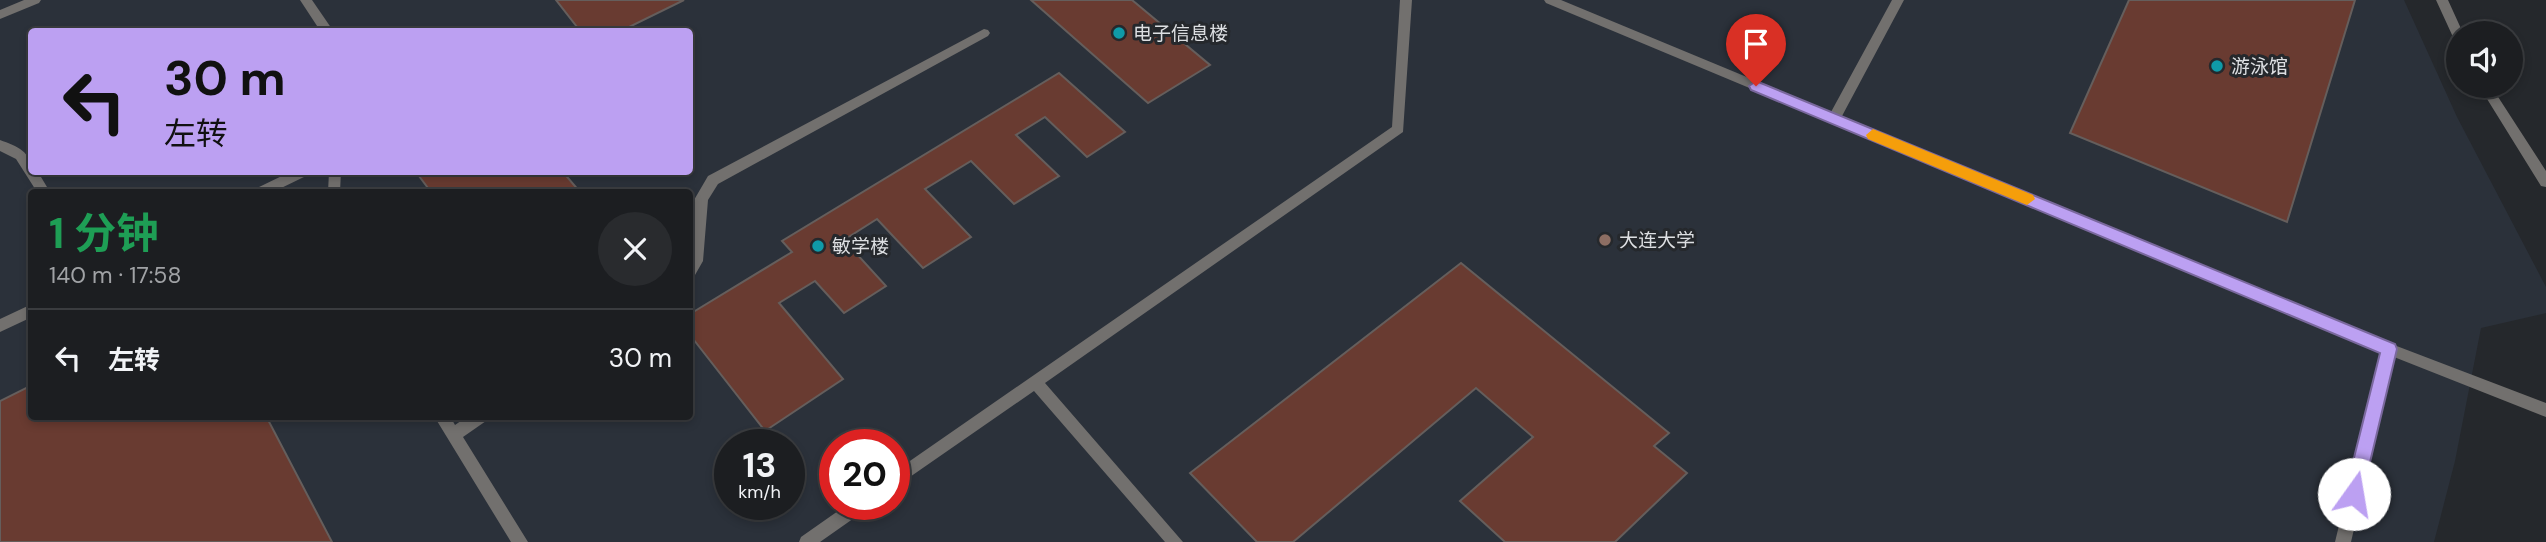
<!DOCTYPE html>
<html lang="zh">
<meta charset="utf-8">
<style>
body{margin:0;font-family:"DM Sans","Noto Sans SC",sans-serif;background:#292b2e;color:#f1f3f6;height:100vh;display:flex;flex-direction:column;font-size:26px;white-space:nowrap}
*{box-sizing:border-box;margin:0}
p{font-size:23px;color:#a0a2a5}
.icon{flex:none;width:38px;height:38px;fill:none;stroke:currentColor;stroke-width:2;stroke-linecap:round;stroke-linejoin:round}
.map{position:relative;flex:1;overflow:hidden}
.drawer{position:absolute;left:28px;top:189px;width:665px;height:231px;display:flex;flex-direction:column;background:#1c1e21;border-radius:7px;box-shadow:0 4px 10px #0003,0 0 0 2px #3a3c3f}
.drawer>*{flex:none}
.hud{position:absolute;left:28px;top:28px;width:665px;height:147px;border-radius:7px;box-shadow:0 4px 10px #0003,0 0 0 2px #3a3c3f;background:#bca0f2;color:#111;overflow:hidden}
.buttons{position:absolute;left:2446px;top:21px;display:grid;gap:14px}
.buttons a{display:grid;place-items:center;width:77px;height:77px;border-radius:50%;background:#1c1e21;box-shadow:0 4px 10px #0003,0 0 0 2px #3a3c3f;font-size:35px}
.speed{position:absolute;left:714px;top:429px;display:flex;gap:14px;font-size:35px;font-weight:700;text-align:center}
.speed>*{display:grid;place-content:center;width:91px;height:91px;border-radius:50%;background:#1c1e21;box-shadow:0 4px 10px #0003,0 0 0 2px #3a3c3f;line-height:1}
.speed small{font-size:18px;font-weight:400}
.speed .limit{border:10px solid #d22;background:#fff;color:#111}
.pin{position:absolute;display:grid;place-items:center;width:60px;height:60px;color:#fff;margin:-72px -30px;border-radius:50% 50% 50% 0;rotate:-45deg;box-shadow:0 0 7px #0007}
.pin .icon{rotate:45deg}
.me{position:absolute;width:77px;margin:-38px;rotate:13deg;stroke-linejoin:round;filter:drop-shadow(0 0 5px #0008)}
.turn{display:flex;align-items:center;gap:24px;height:147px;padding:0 21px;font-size:32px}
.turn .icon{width:91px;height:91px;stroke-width:2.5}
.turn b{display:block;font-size:49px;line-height:60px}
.round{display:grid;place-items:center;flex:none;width:74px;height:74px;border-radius:37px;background:#292b2e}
.summary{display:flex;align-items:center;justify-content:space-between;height:119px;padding:0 21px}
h1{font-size:42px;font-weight:700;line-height:52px;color:#1e9e55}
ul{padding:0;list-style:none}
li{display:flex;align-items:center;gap:21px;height:98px;padding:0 21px;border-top:2px solid #3a3c3f}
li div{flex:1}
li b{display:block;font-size:26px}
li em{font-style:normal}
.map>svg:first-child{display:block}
</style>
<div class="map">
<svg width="2546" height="542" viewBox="0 0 2546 542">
<rect width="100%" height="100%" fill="#25282c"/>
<path fill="#2b313a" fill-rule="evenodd" d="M0 0H2404L2457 117 2546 287V313L2481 328 2455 461 2434 542H0ZM32 32H690V172H32ZM32 192H690V416H32ZM730 444H789V504H730ZM835 444H894V504H835Z"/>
<path fill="#693b31" stroke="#655e5c" stroke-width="2" d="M556 0H684L619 32H581Z
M1031 0H1132L1210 65 1148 103Z
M2129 0H2355L2287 222 2070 133Z
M1059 73 1125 132 1087 157 1045 117 1016 135 1059 176 1014 204 971 161 925 189 971 237 923 268 877 219 844 240 886 286 844 313 815 281 779 303 843 379 765 431 690 335V314L792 252 782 241Z
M416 172H563L580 192H431Z
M1461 263 1669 433 1654 446 1687 473 1615 542H1505L1460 501 1533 437 1476 388 1293 542H1257L1190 473Z
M32 385V416H266L332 542H0V401Z"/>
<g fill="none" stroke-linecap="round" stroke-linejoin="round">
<path fill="#72706e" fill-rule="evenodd" d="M24 0H41L39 3 0 19V10Z
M300 0H312L334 32H321Z
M1400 0H1412L1403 132 1045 383 1183 542H1165L1034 391 894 488V472L1392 127Z
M1544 0H1561L1831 112 1892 0H1904L1842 116 2394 345 2546 403V417L2394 357 2351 542H2335L2381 352 1546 3Z
M984 29 988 30 990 33 988 36 718 184 708 200 703 261 695 275 690 276 694 200 708 176Z
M0 140C17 146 32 152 32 172H38L50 192H37L16 159 0 151Z
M290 172H308L306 176 273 192H256L257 188Z
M329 172H341L340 192H328Z
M32 304V317L0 332V319Z
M434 416H450L455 425 468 416H488L486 421 463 437 528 542H511Z
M848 504H869L867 509 820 542H799L801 537Z"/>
<path fill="#72706e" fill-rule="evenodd" d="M2436 0H2448L2463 33H2459V41L2453 37Z
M2479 86H2491L2546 171V187L2541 186Z"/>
</g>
<path fill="#bca0f2" stroke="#7a689d" stroke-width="2" d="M1756 81 2395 344 2397 349 2361 500H2348L2345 494 2380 353 1751 90 1749 86Z"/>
<path fill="#f59e0b" d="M1873 129 2033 195 2035 199 2027 205 2022 203 1868 139 1866 135Z"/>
<g fill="#0f9aa8" stroke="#25282c" stroke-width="2.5">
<circle cx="1119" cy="33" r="7"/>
<circle cx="2217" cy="66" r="7"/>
<circle cx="818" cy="246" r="7"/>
</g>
<circle fill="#8d6e63" stroke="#25282c" stroke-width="2.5" cx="1605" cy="240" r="7"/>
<g text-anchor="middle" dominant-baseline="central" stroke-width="6" stroke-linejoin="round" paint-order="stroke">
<g font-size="19" fill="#dddfe2" stroke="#25282c" text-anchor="start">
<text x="1133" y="33">电子信息楼</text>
<text x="2231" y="66">游泳馆</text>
<text x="1619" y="240">大连大学</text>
<text x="832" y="246">敏学楼</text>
</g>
</g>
</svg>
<div class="buttons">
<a><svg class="icon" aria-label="sound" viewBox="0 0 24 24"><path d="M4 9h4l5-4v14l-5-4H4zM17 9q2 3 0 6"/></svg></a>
</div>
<div class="speed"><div>13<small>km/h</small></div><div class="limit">20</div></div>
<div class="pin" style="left:1756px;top:86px;background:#d93025"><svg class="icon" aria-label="arrive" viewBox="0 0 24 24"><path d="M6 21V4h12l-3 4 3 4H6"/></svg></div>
<svg class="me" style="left:2354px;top:494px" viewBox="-20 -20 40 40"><circle r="19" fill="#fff"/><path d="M0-13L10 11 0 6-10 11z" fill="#bca0f2"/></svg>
<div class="hud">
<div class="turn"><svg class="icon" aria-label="left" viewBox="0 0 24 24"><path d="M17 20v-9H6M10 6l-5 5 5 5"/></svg><div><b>30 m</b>左转</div></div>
</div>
<section class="drawer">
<div class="summary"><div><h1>1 分钟</h1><p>140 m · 17:58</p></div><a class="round"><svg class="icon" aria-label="close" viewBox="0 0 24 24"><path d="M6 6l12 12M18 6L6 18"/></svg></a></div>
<ul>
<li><svg class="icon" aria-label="left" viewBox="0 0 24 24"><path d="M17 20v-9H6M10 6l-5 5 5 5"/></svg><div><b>左转</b></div><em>30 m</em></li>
</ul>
</section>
</div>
